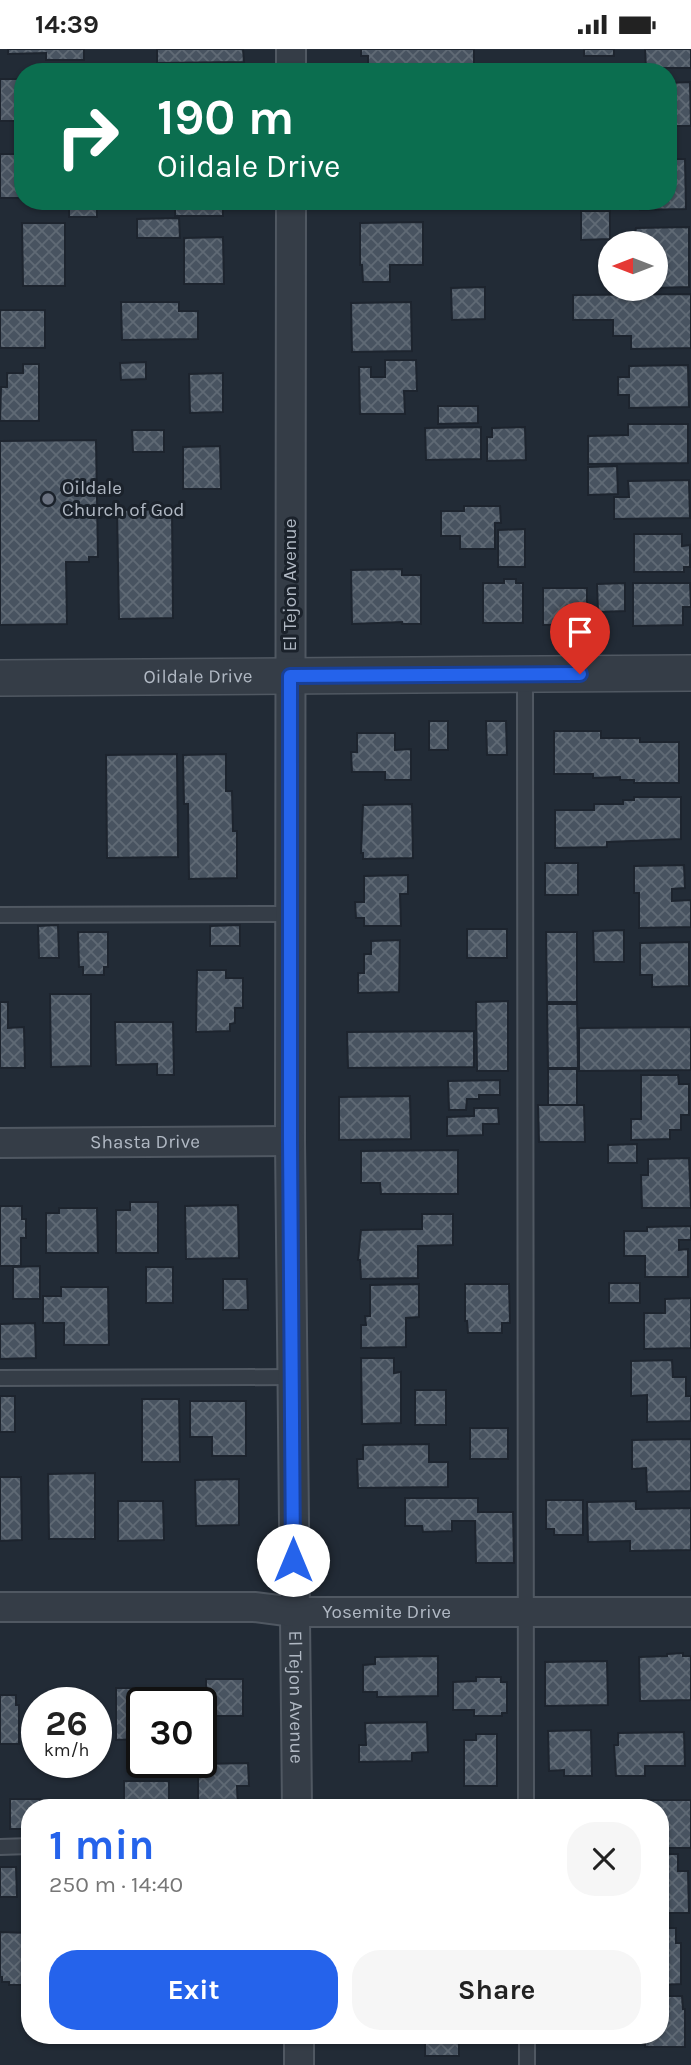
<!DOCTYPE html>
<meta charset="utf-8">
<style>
body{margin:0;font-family:Karla,sans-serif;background:#f6f6f6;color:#222;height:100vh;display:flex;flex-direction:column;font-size:26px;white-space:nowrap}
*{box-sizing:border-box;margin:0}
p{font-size:23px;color:#767676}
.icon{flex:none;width:38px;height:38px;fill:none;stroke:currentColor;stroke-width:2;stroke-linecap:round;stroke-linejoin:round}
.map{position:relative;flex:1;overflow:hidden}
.sheet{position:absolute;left:21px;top:1750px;width:648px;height:245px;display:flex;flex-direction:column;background:#fff;border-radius:28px;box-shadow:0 2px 5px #0004}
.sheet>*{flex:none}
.banner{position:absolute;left:14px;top:14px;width:663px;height:147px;border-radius:28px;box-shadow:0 2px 5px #0004;background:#0b6e4f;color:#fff;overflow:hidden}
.needle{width:46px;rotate:270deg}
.controls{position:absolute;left:598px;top:182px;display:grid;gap:14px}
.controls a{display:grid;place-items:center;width:70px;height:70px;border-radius:50%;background:#fff;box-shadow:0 2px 5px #0004;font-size:35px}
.speed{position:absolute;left:21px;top:1638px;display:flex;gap:14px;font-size:35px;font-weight:700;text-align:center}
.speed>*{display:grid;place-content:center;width:91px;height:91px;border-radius:50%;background:#fff;box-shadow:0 2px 5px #0004;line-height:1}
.speed small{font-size:18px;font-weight:400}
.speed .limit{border:4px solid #111;border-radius:10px;background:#fff;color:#111}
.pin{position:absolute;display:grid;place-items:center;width:60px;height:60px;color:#fff;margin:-72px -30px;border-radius:50% 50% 50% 0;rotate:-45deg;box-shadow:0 0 7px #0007}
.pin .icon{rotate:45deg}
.me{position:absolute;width:77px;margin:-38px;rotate:0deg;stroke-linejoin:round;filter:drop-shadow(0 0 5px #0008)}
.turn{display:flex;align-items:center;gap:24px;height:147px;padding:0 28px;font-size:32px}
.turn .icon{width:91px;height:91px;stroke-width:2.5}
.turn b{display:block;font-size:49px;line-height:60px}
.round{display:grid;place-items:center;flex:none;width:74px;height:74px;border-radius:28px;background:#f6f6f6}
.overview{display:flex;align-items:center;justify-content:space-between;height:119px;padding:0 28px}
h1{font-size:42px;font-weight:700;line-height:52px;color:#2563eb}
.button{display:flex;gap:14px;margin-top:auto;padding:14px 28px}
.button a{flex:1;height:80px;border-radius:28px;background:#2563eb;color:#fff;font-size:28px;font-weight:700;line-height:80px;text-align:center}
.button a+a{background:#f6f6f6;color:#222}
.status{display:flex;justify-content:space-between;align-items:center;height:49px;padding:0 35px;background:#fff;direction:ltr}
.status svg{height:19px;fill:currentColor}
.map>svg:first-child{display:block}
</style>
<div class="status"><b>14:39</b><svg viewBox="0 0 49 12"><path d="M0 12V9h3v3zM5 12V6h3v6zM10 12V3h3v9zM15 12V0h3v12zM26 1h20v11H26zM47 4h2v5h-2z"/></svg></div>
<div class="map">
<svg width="691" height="2016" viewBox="0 0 691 2016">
<defs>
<pattern id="building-cross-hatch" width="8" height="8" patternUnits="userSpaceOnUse" patternTransform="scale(1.75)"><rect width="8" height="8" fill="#485360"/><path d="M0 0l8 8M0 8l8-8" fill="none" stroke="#606a75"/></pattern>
</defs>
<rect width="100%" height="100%" fill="#222b36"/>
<path fill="url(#building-cross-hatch)" stroke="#1d242e" stroke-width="2" d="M8 0H84V11H46V4L8 5Z
M157 0H243L244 13 157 14Z
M361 0H474V20L368 21V7H361Z
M584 0H614V7H584Z
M645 0H691V19H646Z
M0 30H23V72H0Z
M690 33 691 77H668V34Z
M668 85H672V110H685L686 160 640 161 639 152H668Z
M0 105H23V149H0Z
M69 152H97V168H69Z
M175 152H223V167H175Z
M359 152H444V159L359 160Z
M581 162H610V190L581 191Z
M179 169 180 189H137V170Z
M423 173V216H390V233H363L362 216H360V174Z
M22 174H65V237H23Z
M689 178V238L656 239V194H633L636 179Z
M223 188 224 235H184V189Z
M485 238V270L452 271 451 239Z
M691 245V299L631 300V287H613V271H573V246Z
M121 253H179V262H198V290L122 291Z
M411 253 412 302 352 303 351 254Z
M0 261H45V299H0Z
M385 311H416L417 342H404L405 365H360L359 318H371V328H385Z
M146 313V330L121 331 120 314Z
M23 315H39V372H0L1 338H7V324H23Z
M688 316 689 358 629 359V346H618V328H629V317Z
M223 324V363L190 364 189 325Z
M438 357H478V374L438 375Z
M628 375H688V414L588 415V387L628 386Z
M481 378V410L426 411 425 379Z
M525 378 526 411 487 412V388H492V379Z
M132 381H164V403H133Z
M96 391 98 508H89V513H66L67 575 0 576V392Z
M220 397 221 440H183V398Z
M617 417 618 445 588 446V418Z
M689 431 690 469 614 470V448H629L628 432Z
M464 457H500L501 474H495V500H460V487H441V462H464Z
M172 460 173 569 119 570 117 461Z
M525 480V518H498V481Z
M634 485H682V497L690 496V518H684V523H634Z
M402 520V526H421V575H402V573L352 575 351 521Z
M504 530H516V534H523V574H483V534H504Z
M625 534V562L598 563 597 535Z
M633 534H690L691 558H683V576L633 577Z
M543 539H587V575L543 576Z
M429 672H448V701H429Z
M486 672H506L507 706H487Z
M554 682H601V689H640V693H679V734H634V731H620V728L593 729V725H554Z
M357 684H395V701L411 700V731H385V723H352L351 703H357Z
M177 705 178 808 107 809 106 706Z
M226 705V742H232L233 782H237V829L189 830 188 755H184L183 706Z
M634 748H681V790L607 793V798L555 799V761H594V755H623V751H634Z
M412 755 413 809 363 810V804H361L363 756Z
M545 814H578V846H545Z
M684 816 685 839 672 840V852L691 851V878L639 879V844H634V817Z
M408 826V845H400L401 877H364V869H356L355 853H364V827Z
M58 876 59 909H39L38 877Z
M240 876V897H210V877Z
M467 880H507V909H467Z
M624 881V913H594L593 882Z
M78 883H108V918H104V926H83V918H79Z
M546 883H577V953H547Z
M400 891 399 943 358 944V924H364V905H371V892Z
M689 893V937L652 938V926H640V894Z
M197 921H226V929H243V959H235V974L230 975V982L196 983Z
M50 945H91V1017L51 1018Z
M508 952V1022H477L476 953Z
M0 953H8V979L24 978 25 1019H0Z
M547 955H577L578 1019H548Z
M115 973H173L174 1026H157V1015L116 1016Z
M691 978V1021L579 1022V979Z
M474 982V1018L348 1019 347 983Z
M548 1020H577V1056H548Z
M641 1026H678L679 1035H689V1066H681V1081H670V1090L631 1091V1070H641Z
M500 1031V1046H479V1050H467L466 1061H449L448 1032Z
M410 1047 411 1090 339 1091V1048Z
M538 1056H584L585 1093H539Z
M474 1059H498L499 1075H483V1086L447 1087V1068L474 1067Z
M637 1095V1114H608V1096Z
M458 1101V1145H381L380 1134H361V1102Z
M689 1109 691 1159H642L641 1126H648V1110Z
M130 1153H158V1204H116V1161H130Z
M238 1156 239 1209 186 1210 185 1157Z
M0 1157H22V1170H26V1189H21V1217H0Z
M59 1159H97L98 1204H46V1164H59Z
M422 1165H453V1196L418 1197V1229L361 1230 360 1211H358L361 1181 422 1180Z
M691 1177V1191H679V1201L688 1200V1228H645V1207H624V1182H647V1178Z
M40 1217V1250H13V1218Z
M146 1218H173V1254H146Z
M223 1230H247L248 1261H223Z
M609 1234H640V1254H609Z
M419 1235V1268L406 1269V1298L361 1299V1276H366L365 1267H370V1236Z
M465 1235H509L510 1274H502V1284H468L467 1272H465Z
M61 1238H108L109 1296H64V1274H43V1247H61Z
M691 1249V1299L644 1300V1264H665V1250Z
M35 1274 36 1309 0 1310V1275Z
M361 1309H394V1324L401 1323V1374L362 1375Z
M672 1311 673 1328H686V1347H691V1372L647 1373V1346L631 1347V1312Z
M415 1341H446V1376H415Z
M0 1347H15V1383H0Z
M142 1350H179L180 1413H142Z
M190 1352H246V1407H212V1388H190Z
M470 1379H508V1410H470Z
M691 1390V1442L647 1443 646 1419 632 1420V1391Z
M429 1395V1413H448V1438L358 1439 357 1410H363V1396Z
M95 1424V1490H49L48 1425Z
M0 1428H21L22 1491 0 1492Z
M239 1430V1476L196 1477 195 1431Z
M405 1449H478V1463H513L514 1514H476L475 1472H452V1482L423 1483 422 1477H405Z
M546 1451H583V1486H554V1480H546Z
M118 1452H163L164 1491 118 1492Z
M636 1452V1460L691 1459V1501L630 1502V1492L588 1493 587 1453Z
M683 1604V1607H691V1651L640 1652 639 1608 667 1607V1605Z
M438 1607V1647L377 1648V1643H363V1616L375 1615V1608Z
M607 1612 608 1656 545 1657V1613Z
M476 1628H501V1633H507V1664H502V1667H474V1661H453V1633L476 1632Z
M206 1630H243V1667H206Z
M116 1639H167V1654H142V1690L116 1691Z
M0 1646H16V1656H19V1695H0Z
M427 1673 428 1703 412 1704V1712L359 1713V1696H366L365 1674Z
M591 1681 592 1727H564V1721L549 1722 548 1682Z
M684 1683 685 1717H645V1727H616L614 1696H618V1684Z
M476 1685H497V1737H464V1691H476Z
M248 1714 249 1737H237L238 1759H198V1715Z
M124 1732H169V1759H124Z
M10 1750H40V1759H30V1780H10Z
M648 1751H691V1799H660V1759H648Z
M455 1755H494V1759H455Z
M660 1805H678V1822H688L689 1864H660Z
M0 1818H16L17 1848H0Z
M660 1879H676V1894H681V1935L660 1936Z
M0 1883 30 1884V1936H9V1933H2V1928H0Z
M660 1947H682L683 1960H685V1998H645V1986H660Z
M425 1986H459V2007H425Z"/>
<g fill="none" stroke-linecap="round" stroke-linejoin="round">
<g stroke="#505862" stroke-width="18">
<path id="service" d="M525 626 526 1759
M0 866 290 865
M0 1329 292 1328
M0 1798 30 1797
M527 1986V2016"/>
</g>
<g stroke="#505862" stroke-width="32">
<g id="minor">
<path d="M291 23V0"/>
<path id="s1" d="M291 152 290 1092 297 1759"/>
<path id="s2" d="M0 1094 290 1092"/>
<path id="s3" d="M0 1558H254L294 1563H691"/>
<path d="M299 1986V2016"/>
</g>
</g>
<g stroke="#505862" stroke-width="38">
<g id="tertiary">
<path id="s4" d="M0 629 691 624"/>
</g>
</g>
<use href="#service" stroke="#353d47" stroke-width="14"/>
<use href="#minor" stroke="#353d47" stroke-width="28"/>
<use href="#tertiary" stroke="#353d47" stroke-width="35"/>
</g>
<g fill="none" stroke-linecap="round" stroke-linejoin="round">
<g stroke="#184099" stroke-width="18">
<path id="route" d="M293 1511 290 1092V627L580 625"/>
</g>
<use href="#route" stroke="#2563eb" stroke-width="12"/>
</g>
<circle fill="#6b7280" stroke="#1b222b" stroke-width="2.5" cx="48" cy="450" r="7"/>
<g text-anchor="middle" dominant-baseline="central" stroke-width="6" stroke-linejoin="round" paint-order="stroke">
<g font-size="19" fill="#b0b8c3" stroke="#1b222b" text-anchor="start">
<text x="62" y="439">Oildale<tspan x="62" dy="22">Church of God</tspan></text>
</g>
<g font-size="19" fill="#b0b8c3" stroke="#1b222b">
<text transform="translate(290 536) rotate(-90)">El Tejon Avenue</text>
<text stroke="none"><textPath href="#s4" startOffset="198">Oildale Drive</textPath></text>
<text stroke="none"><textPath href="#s2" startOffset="145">Shasta Drive</textPath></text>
<text stroke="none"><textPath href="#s3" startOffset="387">Yosemite Drive</textPath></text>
<text stroke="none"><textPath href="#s1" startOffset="1496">El Tejon Avenue</textPath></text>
</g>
</g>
</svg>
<div class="controls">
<a><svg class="needle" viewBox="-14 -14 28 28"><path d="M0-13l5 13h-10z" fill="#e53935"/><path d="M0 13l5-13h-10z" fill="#767676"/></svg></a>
</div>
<div class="speed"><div>26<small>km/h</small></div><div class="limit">30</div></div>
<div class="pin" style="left:580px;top:625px;background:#d93025"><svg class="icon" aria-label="arrive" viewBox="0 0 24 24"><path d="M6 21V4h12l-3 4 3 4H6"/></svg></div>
<svg class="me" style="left:293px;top:1511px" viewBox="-20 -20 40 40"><circle r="19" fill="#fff"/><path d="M0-13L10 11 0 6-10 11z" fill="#2563eb"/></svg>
<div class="banner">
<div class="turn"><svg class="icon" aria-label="right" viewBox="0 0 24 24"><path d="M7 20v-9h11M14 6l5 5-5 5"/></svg><div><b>190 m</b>Oildale Drive</div></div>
</div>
<section class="sheet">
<div class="overview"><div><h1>1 min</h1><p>250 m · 14:40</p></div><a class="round"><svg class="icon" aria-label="close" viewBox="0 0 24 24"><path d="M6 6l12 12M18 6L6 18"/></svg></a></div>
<div class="button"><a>Exit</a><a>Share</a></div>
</section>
</div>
